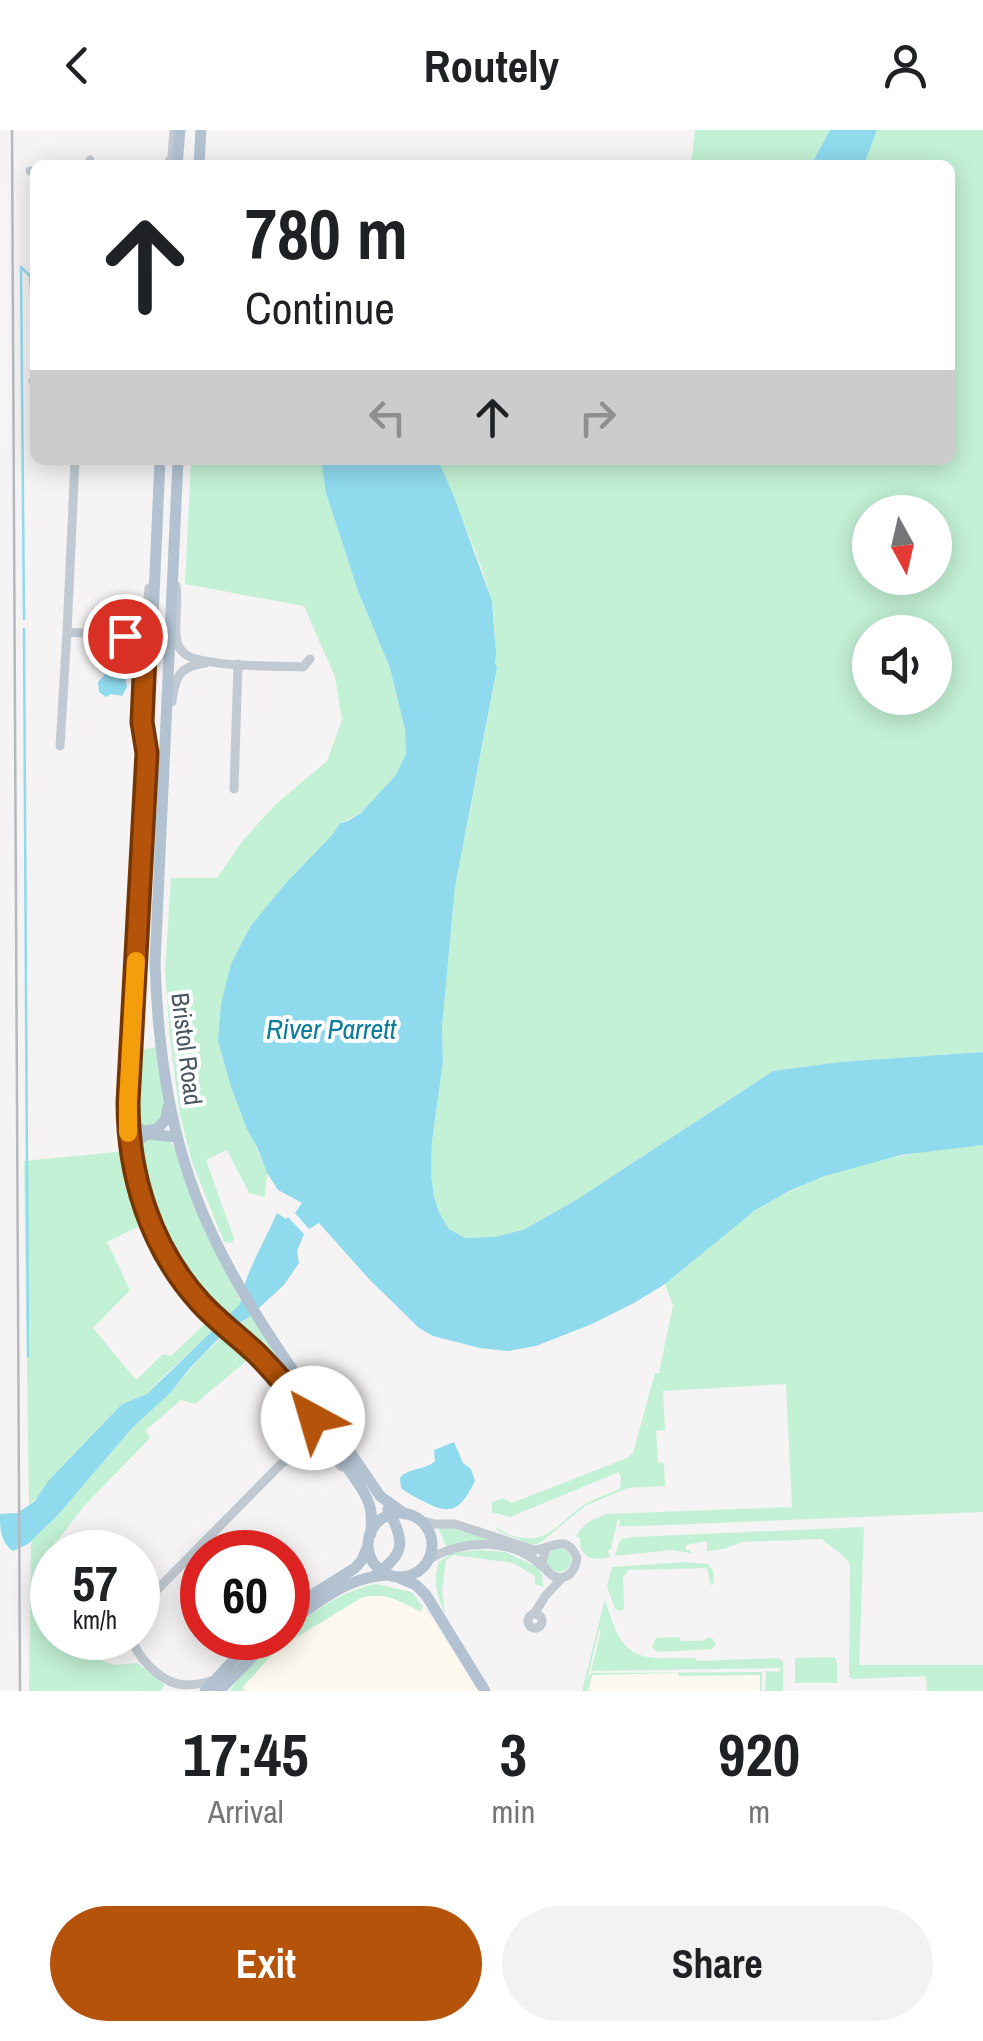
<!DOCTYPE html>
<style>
body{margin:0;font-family:"Archivo Narrow",sans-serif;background:#f2f2f2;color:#202124;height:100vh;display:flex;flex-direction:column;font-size:38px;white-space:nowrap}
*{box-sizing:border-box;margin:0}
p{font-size:32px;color:#757577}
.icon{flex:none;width:55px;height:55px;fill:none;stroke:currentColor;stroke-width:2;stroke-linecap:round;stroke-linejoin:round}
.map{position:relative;height:1561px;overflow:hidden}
.side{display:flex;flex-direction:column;background:#fff;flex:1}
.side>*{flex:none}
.guide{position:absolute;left:30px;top:30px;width:925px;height:305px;border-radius:15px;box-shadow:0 5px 25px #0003;background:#fff;color:#202124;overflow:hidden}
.needle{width:65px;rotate:172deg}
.buttons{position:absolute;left:852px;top:365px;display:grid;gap:20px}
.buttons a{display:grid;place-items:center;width:100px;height:100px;border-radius:50%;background:#fff;box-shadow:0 5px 25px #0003;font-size:50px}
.speed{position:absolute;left:30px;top:1400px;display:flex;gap:20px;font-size:50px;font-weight:700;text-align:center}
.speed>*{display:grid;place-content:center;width:130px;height:130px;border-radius:50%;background:#fff;box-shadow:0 5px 25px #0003;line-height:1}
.speed small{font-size:25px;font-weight:400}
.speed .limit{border:15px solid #d22;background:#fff;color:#111}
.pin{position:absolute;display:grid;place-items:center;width:85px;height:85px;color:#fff;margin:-42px;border:5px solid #fff;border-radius:50%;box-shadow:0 2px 10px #0007}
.me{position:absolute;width:110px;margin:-55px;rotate:321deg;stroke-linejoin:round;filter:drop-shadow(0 0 8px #0008)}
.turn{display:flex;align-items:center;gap:35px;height:210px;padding:0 50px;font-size:45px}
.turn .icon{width:130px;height:130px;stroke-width:2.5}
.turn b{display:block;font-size:70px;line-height:85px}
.lanes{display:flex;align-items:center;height:95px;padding:0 50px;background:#0003;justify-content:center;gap:50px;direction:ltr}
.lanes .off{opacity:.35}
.eta{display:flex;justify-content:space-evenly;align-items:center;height:170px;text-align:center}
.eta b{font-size:60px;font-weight:700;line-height:70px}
.action{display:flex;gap:20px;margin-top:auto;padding:20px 50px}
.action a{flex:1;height:115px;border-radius:60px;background:#b45309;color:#fff;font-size:40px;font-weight:700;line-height:115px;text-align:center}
.action a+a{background:#f2f2f2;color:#202124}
header{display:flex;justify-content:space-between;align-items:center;height:130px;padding:0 50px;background:#fff;font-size:45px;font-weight:700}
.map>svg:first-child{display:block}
</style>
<header><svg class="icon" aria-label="back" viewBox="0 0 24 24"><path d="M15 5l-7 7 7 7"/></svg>Routely<svg class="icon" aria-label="person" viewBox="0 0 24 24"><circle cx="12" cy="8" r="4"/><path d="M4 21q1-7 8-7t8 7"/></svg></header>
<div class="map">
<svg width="983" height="1561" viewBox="0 0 983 1561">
<rect width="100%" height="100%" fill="#f5f3f3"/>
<path fill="#fdf9ef" d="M376 1454 412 1462 433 1491 478 1561H229L281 1508H288V1502L355 1458Z
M679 1543 680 1546 760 1545V1561H588L592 1545Z"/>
<path fill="#c3f1d5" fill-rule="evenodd" d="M695 0H830L811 35H691Z
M877 0H983V922L840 932 773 941 576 1070 523 1100 494 1107 465 1108 449 1099 439 1082 434 1067 431 1044 432 1011 443 932 442 897 455 757 496 546C493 521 497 493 491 469 479 421 454 376 438 330H950V35H864ZM870 382H935V448H870ZM870 502H935V568H870Z
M191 330H321L326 363 358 461 390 538 405 600 406 624 395 646 361 683 340 693 333 704 284 755 250 797 218 911 230 954 267 1043 265 1067 249 1063 227 1020 206 1030 234 1109 232 1113 224 1112 192 1032 180 985 170 910 165 842 171 748H217L244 709 276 674 327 631 342 590 335 547 304 476 185 454Z
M157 917 165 974 161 994 139 996 135 989 137 920Z
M146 1008 168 1009 177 1022 221 1131 239 1168 241 1174 230 1186 223 1185 194 1157 165 1111 138 1021Z
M983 1015V1382L642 1396H619L620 1391 618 1388 611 1418 608 1421 610 1427C593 1431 579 1429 580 1408L576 1406C583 1394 594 1388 607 1384L792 1377 786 1254 663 1261 665 1300 656 1301 658 1332 664 1333 665 1356 627 1358 585 1376 540 1413 532 1415 498 1401 495 1396C503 1403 512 1406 523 1408 550 1412 563 1388 584 1375 595 1368 608 1364 620 1359L621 1349 619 1342 510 1387 492 1382V1372L503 1368 512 1373 627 1328 633 1323 655 1243H659L673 1175 665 1154C694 1129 722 1101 755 1081 824 1037 903 1022 983 1015Z
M127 1021 146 1093 107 1112 130 1160 93 1198 136 1250 163 1224 171 1226 211 1188 220 1194 162 1248 147 1264 122 1274 49 1350 39 1366 29 1375 24 1031Z
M251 1185 289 1240 282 1245 237 1197Z
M228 1202 251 1227 195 1274 181 1270 146 1300 150 1308 84 1376 48 1423 44 1473 47 1484 52 1488V1508H79L100 1530 115 1535 137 1533 165 1555 161 1560 156 1561H29L31 1410 58 1385 132 1298 172 1260 202 1226Z
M302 1289 321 1315 299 1317 292 1322 279 1306Z
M864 1397 859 1535H983V1561H927L926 1546 853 1549 849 1547 850 1435C844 1423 832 1419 822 1409L742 1412 724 1419 707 1421V1411L686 1415V1420H690L691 1423 671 1420 615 1426 619 1413 624 1406 623 1409 635 1407Z
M438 1398H452L493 1410 464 1412 446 1416Z
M547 1430a12 12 0 1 1 24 0a12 12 0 1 1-24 0Z
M480 1420 506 1422 532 1435 534 1433 542 1444 543 1457 535 1454V1446L513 1433 453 1425 446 1430 442 1460 445 1484C437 1466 433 1451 439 1432L453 1423Z
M685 1432 708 1434 713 1441 714 1454 711 1455 707 1438 629 1440 623 1447 624 1479 619 1481 615 1479 607 1457 612 1437Z
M376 1454 412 1462 423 1477 421 1482C401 1471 382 1461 361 1468L276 1520 243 1557 244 1561H229C244 1543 263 1512 288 1508V1502C313 1481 344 1460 376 1454Z
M605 1469C623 1532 635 1529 696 1528L697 1531 778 1528 783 1532V1561H765L766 1541 779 1542 781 1538 591 1541 601 1501 599 1500 587 1550 591 1543 762 1542V1561H760V1545L679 1546 678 1543 592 1545 588 1561H582Z
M680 1507 681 1511H696L698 1508V1511L705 1510V1508H712L716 1514 712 1519 658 1522 652 1517 656 1508Z
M835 1527 837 1533V1553H795V1528Z"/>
<path fill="#90daee" d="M830 0H877L864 35H811Z
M321 330H438L454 367 492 471 496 524 495 533 497 538 455 757 442 897 443 932 432 1011 431 1044 434 1067 439 1082 449 1099 465 1108 494 1107 523 1100 576 1070 773 941 840 932 983 922V1015L901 1025 825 1046 789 1061 754 1081 665 1154 634 1173 592 1194 536 1216 508 1221 480 1218 433 1206 419 1198 369 1149 319 1093 309 1099 295 1083 302 1073 278 1060 267 1043 257 1017 247 999 230 954 218 911 221 874 231 834 250 797 284 755 333 704 340 693 348 691 361 683 395 646 406 624 405 600 390 538 358 461 326 363Z
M111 538 118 539 125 546 127 557 122 566 111 564 106 567 99 562 98 552Z
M277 1083 286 1089 288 1087 304 1104 297 1121 299 1133 284 1155 249 1187 223 1204 189 1239 171 1262 132 1298 58 1385 28 1414 13 1421C0 1412 0 1398 0 1384L17 1383 34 1372 49 1350 122 1274 147 1264 240 1174C245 1142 264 1113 277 1083Z
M454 1312 463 1333 471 1339 475 1351C464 1372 456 1387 431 1375 421 1370 410 1365 401 1358L400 1348C409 1337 424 1341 435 1331L434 1320Z"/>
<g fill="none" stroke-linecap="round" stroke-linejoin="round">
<path stroke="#90daee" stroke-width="2.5" d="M24 489 21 137 30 146 35 210
M24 499 28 1226"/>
<path stroke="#c1cad2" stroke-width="9" d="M90 35V30
M167 35 172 27 174 0
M30 41H35
M33 251H35
M75 330 67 502 125 506 140 513C153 536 140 578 144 606
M176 456C179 474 173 494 177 511 178 516 181 521 185 524 202 537 278 536 303 537L310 529
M121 502C146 499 147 480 149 458
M172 572C175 547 179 536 206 533
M60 616 67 502
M234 659 238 534
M420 1390 434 1394H455L534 1420C552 1419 566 1402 577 1428 574 1452 551 1455 542 1432L546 1419
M429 1429C465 1409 512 1407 543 1437
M138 1479 281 1334C304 1317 322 1315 342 1337
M528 1491a7 7 0 1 1 14 0a7 7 0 1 1-14 0Z
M534 1484 546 1465 562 1448
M132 1508C136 1526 159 1550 178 1554 188 1556 202 1554 211 1551"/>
<path stroke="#b3c2d1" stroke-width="11" d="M177 35 180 0
M199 35 201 0
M160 330 147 623 127 971C129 1036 145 1098 183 1151 203 1179 230 1198 254 1221 289 1255 319 1294 345 1334 353 1347 365 1360 369 1374 373 1384 371 1394 371 1404
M178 330 155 833C158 923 170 1011 208 1095 252 1193 321 1277 380 1366L405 1384
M128 994 144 1001 157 999 166 989 168 977
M136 1024 137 1012 147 1004 177 1007
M368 1415a32 32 0 1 1 64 0a32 32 0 1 1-64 0Z
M377 1443C409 1422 402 1408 388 1379
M399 1448 416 1455 426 1465 485 1561
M288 1480 355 1438 362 1430 368 1416
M288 1494C317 1472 351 1445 390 1445
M205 1561 254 1508
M219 1561 271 1508"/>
<path stroke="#b5b8bd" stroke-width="2.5" d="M12 0 20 1561"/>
</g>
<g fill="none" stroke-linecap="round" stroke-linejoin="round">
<g stroke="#753606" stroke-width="25">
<path id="route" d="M125 506 140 513 145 525 142 592 147 623 128 972C128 1044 150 1117 200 1172 217 1191 238 1206 257 1224 277 1244 295 1266 313 1288"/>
</g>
<use href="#route" stroke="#b45309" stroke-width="18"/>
<path stroke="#f59e0b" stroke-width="18" d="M128 1003V972L136 831"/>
</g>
<g text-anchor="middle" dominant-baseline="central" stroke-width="8" stroke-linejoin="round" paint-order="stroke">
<g font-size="25" fill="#4a5661" stroke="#fff">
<text transform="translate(187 919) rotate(83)">Bristol Road</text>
</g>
<g font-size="28" font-style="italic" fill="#0c7c9b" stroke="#fff">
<text x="331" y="899">River Parrett</text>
</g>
</g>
</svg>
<div class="buttons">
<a><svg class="needle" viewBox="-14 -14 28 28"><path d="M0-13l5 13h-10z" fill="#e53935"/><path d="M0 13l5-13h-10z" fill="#757577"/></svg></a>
<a><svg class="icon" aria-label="sound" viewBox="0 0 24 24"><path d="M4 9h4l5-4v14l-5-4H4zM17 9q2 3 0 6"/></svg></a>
</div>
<div class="speed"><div>57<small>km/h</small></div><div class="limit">60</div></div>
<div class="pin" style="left:125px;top:506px;background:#d93025"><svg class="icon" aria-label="arrive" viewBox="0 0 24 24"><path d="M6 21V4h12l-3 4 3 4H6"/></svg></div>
<svg class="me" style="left:313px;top:1288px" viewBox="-20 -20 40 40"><circle r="19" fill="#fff"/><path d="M0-13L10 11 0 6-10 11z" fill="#b45309"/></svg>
<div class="guide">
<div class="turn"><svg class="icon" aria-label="ahead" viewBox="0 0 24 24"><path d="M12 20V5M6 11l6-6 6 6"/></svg><div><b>780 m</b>Continue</div></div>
<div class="lanes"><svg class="icon off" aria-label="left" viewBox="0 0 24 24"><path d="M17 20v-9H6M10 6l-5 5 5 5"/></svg><svg class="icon" aria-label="ahead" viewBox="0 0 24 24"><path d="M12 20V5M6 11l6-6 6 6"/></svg><svg class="icon off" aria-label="right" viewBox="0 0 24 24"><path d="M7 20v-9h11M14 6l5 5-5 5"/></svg></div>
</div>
</div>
<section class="side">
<div class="eta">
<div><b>17:45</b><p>Arrival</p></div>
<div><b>3</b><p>min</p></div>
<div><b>920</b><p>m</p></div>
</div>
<div class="action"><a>Exit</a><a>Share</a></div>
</section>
